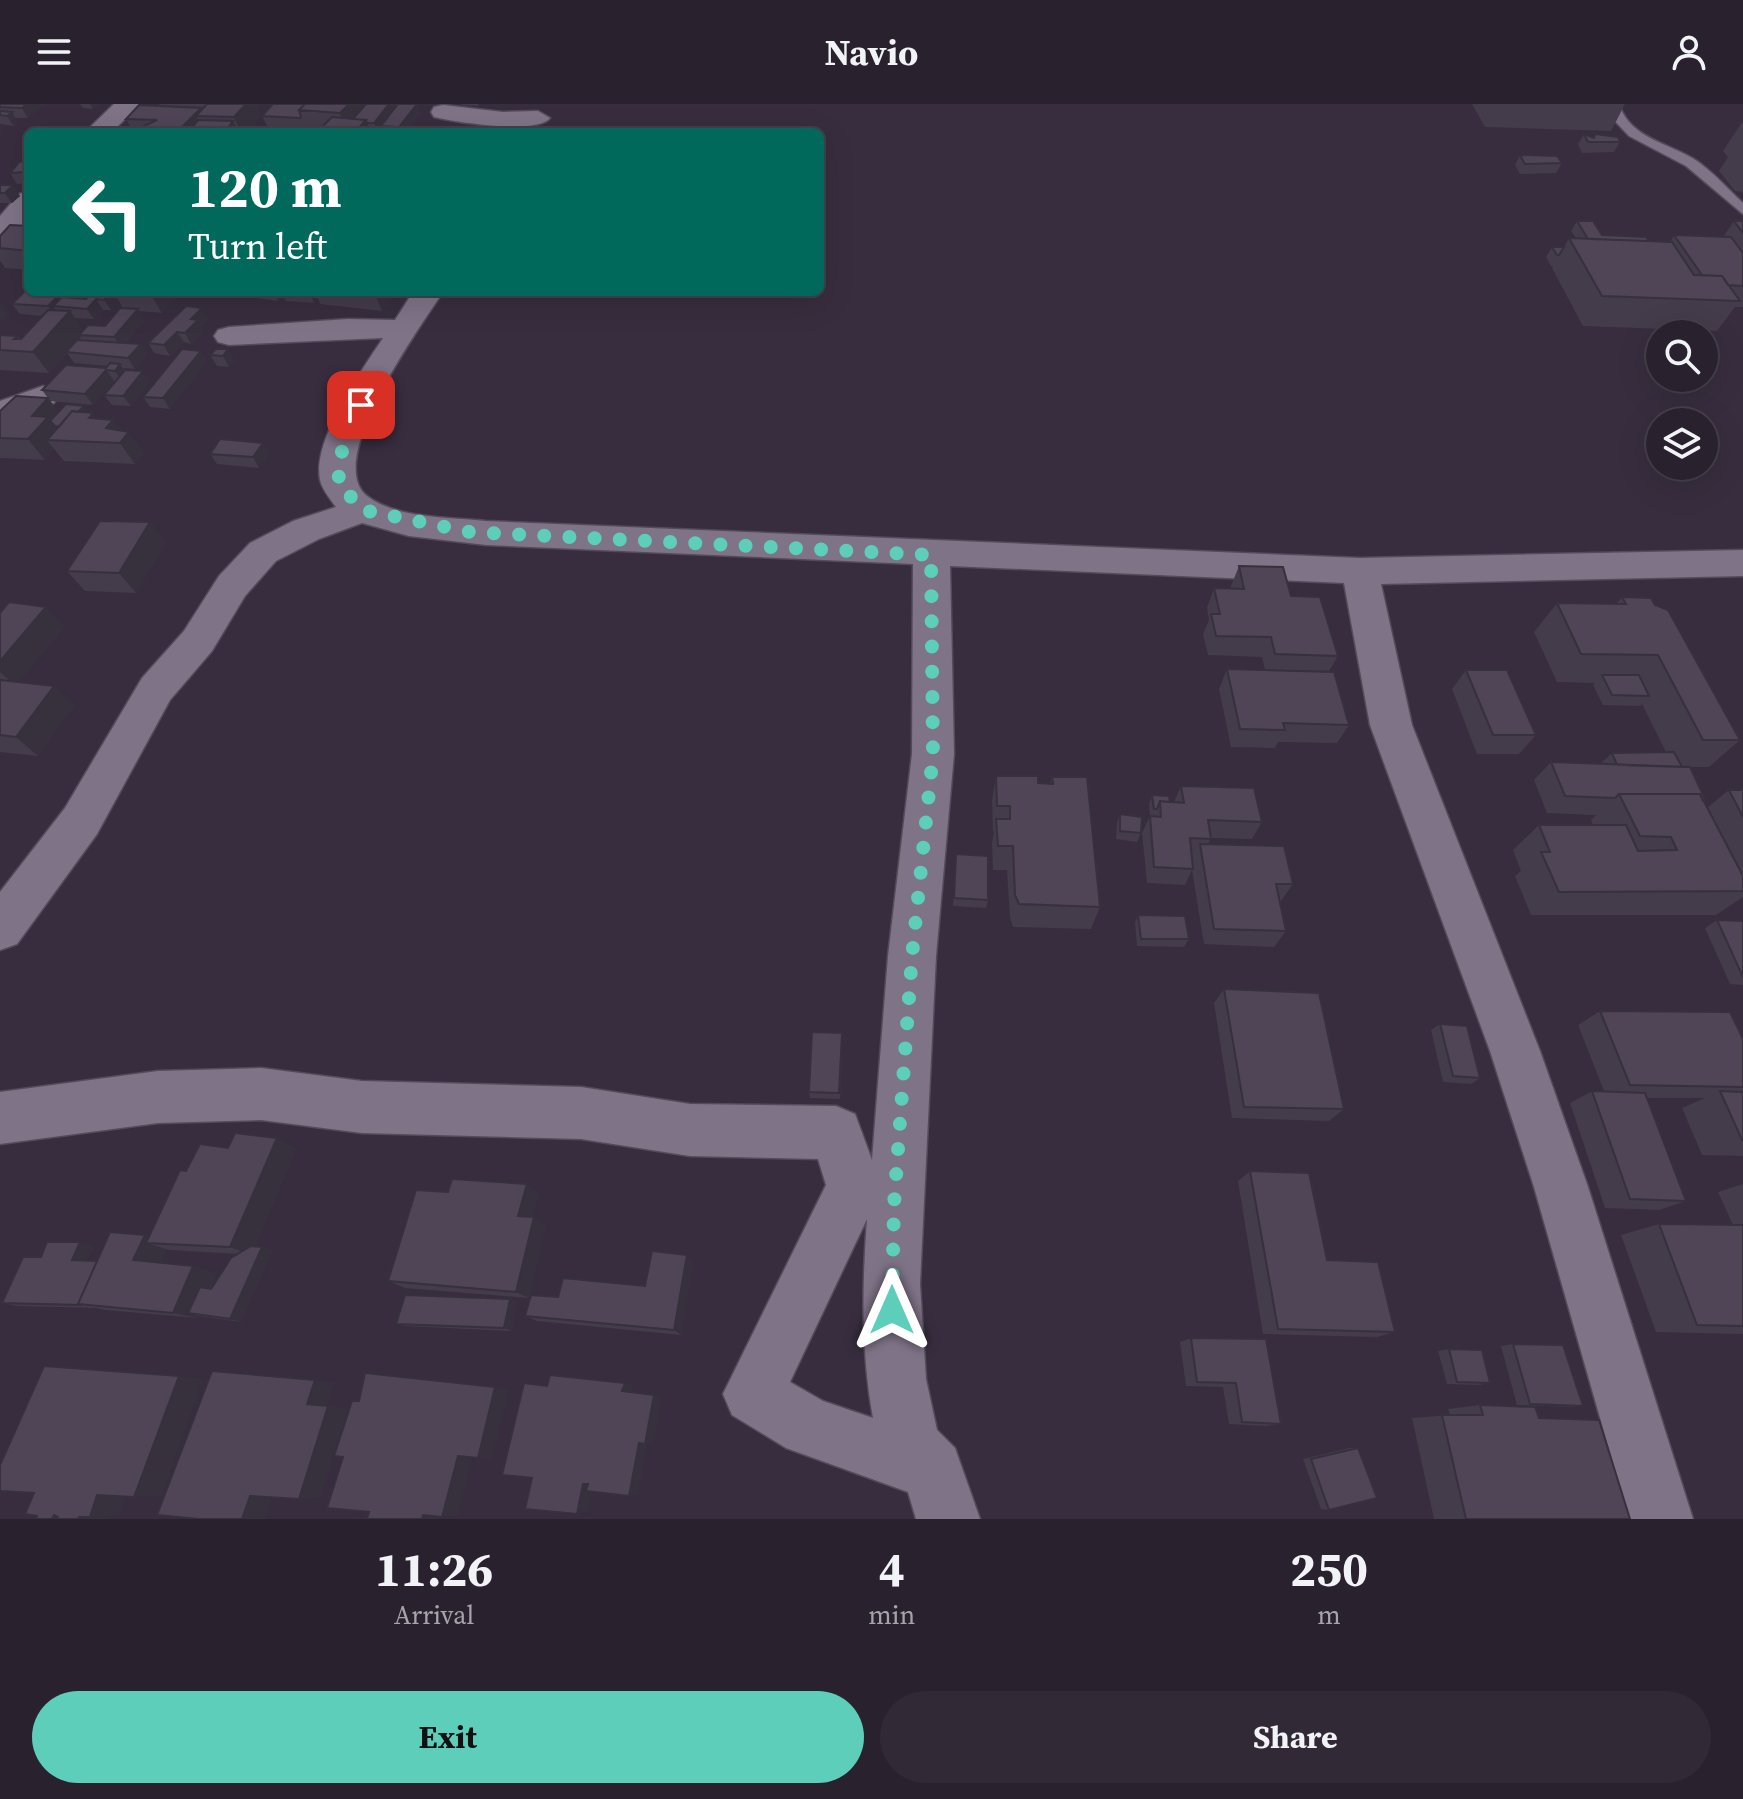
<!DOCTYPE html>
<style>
body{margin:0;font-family:"Source Serif 4",serif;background:#312a36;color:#f1f3f6;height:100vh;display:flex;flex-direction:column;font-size:30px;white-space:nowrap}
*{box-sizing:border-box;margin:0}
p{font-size:26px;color:#a5a4aa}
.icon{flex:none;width:44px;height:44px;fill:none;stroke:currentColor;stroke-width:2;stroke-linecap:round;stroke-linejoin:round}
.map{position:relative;height:1415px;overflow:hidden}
.side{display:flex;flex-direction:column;background:#29222e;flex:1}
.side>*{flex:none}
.hud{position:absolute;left:24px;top:24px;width:800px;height:168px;border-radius:12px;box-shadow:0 8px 32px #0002,0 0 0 2px #453f4a;background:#00695c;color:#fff;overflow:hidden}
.buttons{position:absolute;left:1646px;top:216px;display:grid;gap:16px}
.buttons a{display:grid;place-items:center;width:72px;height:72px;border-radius:50%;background:#29222e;box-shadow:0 8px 32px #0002,0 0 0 2px #453f4a;font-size:40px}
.pin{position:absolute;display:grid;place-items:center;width:68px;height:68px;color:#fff;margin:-34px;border-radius:16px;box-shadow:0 4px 12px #0006}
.me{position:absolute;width:88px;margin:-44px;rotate:0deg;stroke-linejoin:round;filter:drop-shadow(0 0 6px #0008)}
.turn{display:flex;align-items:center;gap:28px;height:168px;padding:0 32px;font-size:36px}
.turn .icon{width:104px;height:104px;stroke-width:2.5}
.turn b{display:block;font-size:56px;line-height:68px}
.eta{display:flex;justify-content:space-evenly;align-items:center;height:136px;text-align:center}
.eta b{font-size:48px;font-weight:700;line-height:56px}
.primary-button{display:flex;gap:16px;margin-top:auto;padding:16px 32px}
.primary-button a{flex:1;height:92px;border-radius:48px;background:#5dceb9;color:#111;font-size:32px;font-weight:700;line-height:92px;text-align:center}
.primary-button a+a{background:#312a36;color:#f1f3f6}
header{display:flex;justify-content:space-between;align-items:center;height:104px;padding:0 32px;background:#29222e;font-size:36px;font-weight:700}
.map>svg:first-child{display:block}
</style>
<header><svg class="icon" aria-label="menu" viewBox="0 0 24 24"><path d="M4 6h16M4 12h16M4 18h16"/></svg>Navio<svg class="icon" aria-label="person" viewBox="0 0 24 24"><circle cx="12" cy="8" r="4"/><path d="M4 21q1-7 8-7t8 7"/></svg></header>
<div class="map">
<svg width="1743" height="1415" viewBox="0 0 1743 1415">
<rect width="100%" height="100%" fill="#372d3e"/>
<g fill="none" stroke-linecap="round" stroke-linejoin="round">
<g stroke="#534b59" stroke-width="3">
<path id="lane" d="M1607 0H1619C1630 35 1670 39 1697 57 1714 69 1728 85 1743 99V110L1686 62 1629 32 1612 14Z"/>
</g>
<g stroke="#534b59" stroke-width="3">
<path id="street" d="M114 0H140L112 28H85Z
M443 1 503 8 538 7 550 14C537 31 455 18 434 13L431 8 434 3Z
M28 88C28 109 24 131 0 137V112L19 90Z
M413 188H443C420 223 323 357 367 392 397 415 450 413 486 417L1360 454 1743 446V472L1381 480 1412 621 1540 947 1588 1083 1693 1415H1629L1534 1083 1490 947 1370 621 1344 479 950 462 954 650 936 852 920 1180 926 1275 937 1326 955 1344 980 1415H916L908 1388 786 1344 732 1311 723 1290 826 1081 818 1055 690 1052 581 1035 362 1029 261 1016 158 1019 0 1040V988L158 967 261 964 362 977 581 983 690 1000 836 1002 855 1010 872 1056 888 852 912 650 913 460 486 441 409 432 362 419 319 435 276 457 245 492 212 547 170 596 97 730 17 840 0 846V788L65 704 142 574 184 527 219 472 250 439 293 417 336 403C330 395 322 385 320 376 312 336 362 266 383 234L229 241 218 238 214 232 218 226 229 223 348 215 395 216ZM867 1115C862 1182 861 1248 873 1314L823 1297 790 1278Z
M43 282 54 285 59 292 54 299 0 318V297Z"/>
</g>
<use href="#lane" fill="#7f7387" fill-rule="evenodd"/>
<use href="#street" fill="#7f7387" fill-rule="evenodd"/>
</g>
<path fill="#443b4b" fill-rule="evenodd" d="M0 0H45L28 14H15L18 18 14 22 0 20Z
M80 0H100L93 5 83 4Z
M159 0H256L261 13 248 28H133L126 15 160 2Z
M273 0 362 4 366 0H417L420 10 406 28H380H383L381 24 378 28H317L318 27 307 26 306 23 267 22 262 12Z
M462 0H479L478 2 462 1Z
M1472 0H1625L1611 27 1485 23Z
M1742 18H1743V88L1735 87 1719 67 1728 53 1723 47Z
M1584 30 1593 34 1620 38 1614 48 1582 49 1578 40Z
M1520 51 1562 59 1556 69 1520 70 1515 61Z
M28 57V79L17 80 10 69Z
M0 81 20 92 12 99H0Z
M1577 117 1602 131 1649 137 1670 138 1674 131 1723 133 1734 117H1743V203H1735L1717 227 1583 222 1552 164 1553 162H1551L1546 153 1552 143H1564L1569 134H1576L1571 127Z
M28 122V166L5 164 0 157V132Z
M28 184 77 191 75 194 86 195 89 191 85 188H181L162 209 139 207 144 216 125 239 141 240 148 250 135 265 123 264 125 266 143 267 150 278 131 302 112 301 104 291 116 277H114L93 301 50 297 42 286 106 264 108 262 74 259 67 249 49 269 0 266V231L18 232 21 235 43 212 20 210 12 200ZM119 197 123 204 105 222 83 226 75 214 94 215 103 206H111Z
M188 188H209L205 193 190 192Z
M242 188H394L395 190 382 207 320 200 318 194 314 199 286 197 283 192 278 197 244 192Z
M202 204 208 215 201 222 204 227 191 240 184 238 170 252 154 249 148 239Z
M216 245 235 256 229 263 217 262 210 251Z
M207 257 170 305 150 303 143 293Z
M48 294 58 308 84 302 89 309 97 314 120 326 144 349 135 360 64 357 54 345 45 356 0 354V307Z
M263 339 269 349 259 364 217 360 210 350Z
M150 418 166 439 136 489 85 487 67 467Z
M1239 462 1291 492 1338 552 1329 567 1349 621 1337 639 1278 638 1275 644 1231 643 1219 585 1227 565 1265 566 1262 553 1208 551 1203 530 1209 516 1207 504 1214 484H1231V482Z
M1622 493 1655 501 1740 636 1709 663H1682L1706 697 1704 699 1707 704 1729 686H1743V793L1716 811H1531L1515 772 1521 767 1513 746 1539 721H1593L1591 716 1596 711 1547 709 1534 676 1551 658 1603 660 1602 658 1612 649 1666 648 1642 600 1640 602 1603 601 1593 581 1595 579 1557 578 1534 528 1557 499 1616 500Z
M0 509 65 522 19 578 54 582 74 601 38 652 0 648Z
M1466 566 1536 631 1519 650H1477L1452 585Z
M996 672 1038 679 1050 680 1052 673 1100 803 1091 825 1013 823 1010 814 1007 766H993L992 740 994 727H993L992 697Z
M1181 682 1262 718 1252 735 1211 734 1208 740 1293 780 1281 797 1279 796 1286 827 1274 843 1204 840 1192 766 1185 781 1147 779 1142 729 1150 712 1149 700 1152 691 1174 698Z
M1120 710 1141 729 1137 738 1116 735 1117 719Z
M956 750 988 796 986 804 953 802Z
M1138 811 1189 835 1184 843 1137 842 1135 819Z
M1717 816 1743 817V881L1730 880 1705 824Z
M1224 885 1344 1005 1329 1017 1232 1014 1214 899Z
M1600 907 1743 935V1052L1702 1051 1682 1004 1705 994H1647L1686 1097 1659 1106 1605 1104 1570 999 1592 987H1604L1578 921Z
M1440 920 1480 974 1471 980 1443 978 1431 926Z
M842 929 840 995 810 994 809 988Z
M277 1034 296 1045 255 1143H262L272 1147 241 1218 198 1212V1214L105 1206 96 1204 17 1202 2 1199 41 1153 94 1142 87 1156 97 1157 145 1131 149 1133 186 1067 228 1044ZM166 1145 170 1146 238 1150 211 1185H210L216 1169 193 1162 160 1159Z
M1250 1067 1327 1156 1395 1228 1377 1233 1263 1230 1238 1077Z
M527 1080 538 1090 532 1113 545 1121 529 1194 405 1184 388 1177 448 1088Z
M1743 1080V1230L1656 1228 1621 1131 1659 1120 1733 1121 1718 1088Z
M693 1158 681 1231 537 1217 525 1212 558 1193 645 1182Z
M510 1195 517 1198 511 1227 405 1222 396 1220Z
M1191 1234 1281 1320 1266 1322 1229 1320 1223 1283 1186 1282 1180 1238Z
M1513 1240 1583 1302 1570 1303 1517 1301 1501 1242Z
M1449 1245 1490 1279 1479 1281 1447 1280 1438 1247Z
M1480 1301 1539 1314 1630 1415H1434L1412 1314 1450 1311 1448 1305Z
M1349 1344H1358L1329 1406 1321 1405 1303 1355Z"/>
<path fill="#37303d" d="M27 0H45L28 14 22 4Z
M90 0H100L93 5Z
M246 0H256L261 13 248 28H241L234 13Z
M349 0H361L365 11 348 28 340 9Z
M389 0H396L397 4 381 22V24L377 28 374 19Z
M417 0 420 10 406 28H401L399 23Z
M201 4 205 12H196L204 28H183L181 24Z
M12 8 18 18 14 22 7 12Z
M366 16 371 28H355Z
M233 17 239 28H225Z
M13 81 20 92 12 99 5 89Z
M66 188H75L77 191 71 201 64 191Z
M111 188H113L119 197 111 206 104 196Z
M149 188H181L162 209Z
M274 188H281L283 192 278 197Z
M309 188H315L318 194 314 199Z
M374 188H394L395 190 382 207Z
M59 191 67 201 53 202 58 210 55 213 48 202Z
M96 195 103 206 94 215 87 205Z
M2 199 10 210 0 219V201Z
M202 204 208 215 201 222 204 227 191 240 185 229 191 215Z
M138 205 144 216 121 243 114 233Z
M70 207 85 228 79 231 81 233 49 269 33 248Z
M177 228 184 238 170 252 164 241Z
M141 240 148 250 135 265 128 254Z
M228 245 235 256 229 263 223 252Z
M201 247 207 257 170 305 163 294Z
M120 260 127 271 122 277 115 267Z
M106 266 114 277 93 301 85 290Z
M143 267 150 278 131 302 123 292Z
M48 294 64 315 55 322 64 334 47 336 54 345 45 356 28 335 32 312Z
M84 302 91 311 93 309 108 330 65 323Z
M113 316 125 333 129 328 144 349 135 360 120 339 106 324Z
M263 339 269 349 259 364 253 353Z
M150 418 166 439 136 489 119 469Z
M46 503 65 522 16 582 0 568V557Z
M54 582 74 601 38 652 16 633Z
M277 1034 296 1045 252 1151 230 1143Z
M527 1080 538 1090 530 1120 518 1112Z
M534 1113 545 1121 529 1194 516 1188Z
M145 1131 169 1139H146L166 1145 158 1164 133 1156Z
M80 1138 94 1142 86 1159 72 1156Z
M262 1143 272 1147 241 1218 230 1215Z
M687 1151 693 1158 681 1231 674 1226Z
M193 1162 216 1169 199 1211 188 1209 198 1212V1214L173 1209Z
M510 1195 517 1198 511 1227 504 1224Z
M179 1272 203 1276 162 1392 134 1393Z
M315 1276 335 1279 327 1302 307 1300Z
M625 1279 634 1282 631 1290 622 1287Z
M495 1283 509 1286 492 1354H478Z
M654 1291 662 1293 654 1341 647 1340 638 1391 629 1392 639 1339Z
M328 1302 348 1305 320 1394 299 1395Z
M458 1352H473L458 1411 442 1413Z
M583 1380H594L588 1408 577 1410Z
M126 1390 119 1411 109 1412 108 1415H52L54 1411 97 1391Z
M273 1391 265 1415H242L250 1392Z
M440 1409 438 1415H422L423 1411Z"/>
<path fill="#4f4557" stroke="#37303d" stroke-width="2" d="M0 0H27L22 4 0 3Z
M207 0H246L234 13 196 12Z
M273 0H305L299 6 301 13 300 14 262 12Z
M305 0H349L340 9 299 6Z
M366 0H389L374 19H367L366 16 353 15Z
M398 0H417L399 23 381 22Z
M139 1 201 4 181 24 142 23 157 16 126 15Z
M0 7 12 8 7 12 0 11Z
M332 13 366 16 355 28H317Z
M198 16 233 17 225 28H189Z
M270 25 284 26 281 28H266Z
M1584 30 1594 34 1595 30 1618 33 1620 38H1588Z
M1520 51 1557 52 1562 59 1525 60Z
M28 57V67L27 68 10 69 19 58Z
M0 81H13L5 89H0Z
M1577 117H1593L1602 131 1646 133 1649 137 1588 135Z
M1734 117H1743V129Z
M10 121 28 122V147L0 144V132Z
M1674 131 1731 133 1743 149V182L1728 181 1722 172 1702 171Z
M1569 134 1672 138 1694 171 1722 172 1740 197 1602 192Z
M1552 143H1564L1559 151H1557Z
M28 184V188H66L64 191H59L48 202 12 200Z
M92 188H111L104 196 96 195 87 205 53 202 62 193 86 195Z
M186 202 202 204 191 215 198 216 185 229 177 228 164 241 148 239Z
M120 204 138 205 114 233 79 231 88 221 105 222Z
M48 206 70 207 33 248 0 246V231L18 232 14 235H21Z
M77 236 141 240 128 254 66 248Z
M182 245 201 247 163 294 143 293Z
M216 245H228L223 252 210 251Z
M110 259 120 260 115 267 106 266 85 290 42 286 66 261 106 264Z
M125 266 143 267 123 292 104 291Z
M16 292 48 294 32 312 48 313 28 335 0 334V307Z
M66 300 84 302 78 308 72 307 59 323 55 322 50 317Z
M72 307 93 309 89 314 113 316 106 324 129 328 120 339 47 336Z
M220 335 263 339 253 353 210 350Z
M100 417 150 418 119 469 67 467Z
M1239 462 1283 463 1291 492 1320 493 1338 552 1275 550 1271 533 1216 532 1211 510H1220L1214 484 1244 485Z
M1622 493 1651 494 1655 501 1668 506 1740 636H1703L1658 551 1581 550 1557 499 1626 500Z
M9 498 46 503 0 557V509Z
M1227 565 1334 568 1349 621 1283 619 1285 626 1240 625Z
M1466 566H1507L1536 631H1493Z
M1602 571H1639L1649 592 1612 591Z
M0 576 54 582 16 633 0 631Z
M1674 648 1682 663 1617 661 1612 649Z
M1551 658 1690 663 1706 697H1703L1700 690H1619L1615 694 1565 692Z
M996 672H1038V679L1053 680 1052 673H1087L1100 803 1019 800 1015 791 1013 742H998L996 715H1010V702H997Z
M1181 682 1254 684 1262 718 1208 716 1211 735 1190 734 1193 765 1154 763 1150 712 1161 713 1160 697 1184 699Z
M1729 686H1743V713Z
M1619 690H1700L1743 772V787L1559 788 1541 748H1550L1539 721H1626L1638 747 1677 746 1671 733 1640 732Z
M1152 691 1169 692 1170 698 1160 697 1157 705H1154Z
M1120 710 1142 713 1141 729 1120 727Z
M1200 740 1284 742 1293 780H1276L1286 827 1214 825Z
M956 750 988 752V796L954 794Z
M1138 811 1185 812 1189 835H1141Z
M1717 816 1743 817V873Z
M1224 885 1319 889 1344 1005 1244 1003Z
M1600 907 1730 908 1743 935V983L1630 981Z
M1440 920 1467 922 1480 974 1453 972Z
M812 928 842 929 839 989 809 988Z
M1592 987 1645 989 1686 1097 1630 1095Z
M1720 987 1743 988V1036H1742Z
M235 1029 277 1034 230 1143 146 1139 180 1066 186 1067 200 1040 228 1044Z
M1250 1067 1309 1069 1327 1156 1378 1158 1395 1228 1278 1225Z
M452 1075 527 1080 518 1112 534 1113 516 1188 388 1177 416 1086 448 1088Z
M1659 1120 1743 1121V1222L1697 1221Z
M110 1128 145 1131 133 1156 193 1162 173 1209 78 1200Z
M47 1138H80L72 1156 97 1157 78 1200 82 1201 2 1199 23 1153H41Z
M251 1142 262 1143 230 1215 188 1209 200 1183 211 1185 231 1154Z
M652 1147 687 1151 674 1226 525 1212 531 1191 558 1193 563 1174 645 1182Z
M405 1191 510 1195 504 1224 396 1220Z
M1191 1234 1266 1235 1281 1320 1242 1318 1236 1279 1197 1278Z
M1513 1240 1563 1241 1583 1302 1530 1300Z
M1449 1245 1482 1246 1490 1279 1457 1278Z
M44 1262 179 1272 134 1393 97 1391 90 1413H79L78 1415H57L58 1413 54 1411 52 1415H36L37 1412 25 1410 34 1389 0 1387V1361Z
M212 1267 315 1276 307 1300 328 1302 299 1395 250 1392 242 1415H199L157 1411Z
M365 1269 495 1283 478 1354 458 1352 442 1413 423 1411 422 1415H367L369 1408 327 1404 343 1353 334 1352 352 1297H359Z
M550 1271 625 1279 622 1287 654 1291 645 1340 639 1339 629 1392 586 1387 588 1380H583L577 1410 525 1405 532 1374 502 1371 524 1279 547 1282Z
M1480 1301 1535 1303 1539 1314 1599 1316 1630 1415H1466L1442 1311H1483Z
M1358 1344 1377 1394 1329 1406 1311 1355Z"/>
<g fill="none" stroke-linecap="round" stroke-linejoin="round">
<path stroke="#5dceb9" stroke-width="14" stroke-dasharray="0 25.2" d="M361 301 342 347 338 379 363 406 470 428 931 451 933 650 912 852 894 1101 892 1206"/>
</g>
</svg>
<div class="buttons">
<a><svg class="icon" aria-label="search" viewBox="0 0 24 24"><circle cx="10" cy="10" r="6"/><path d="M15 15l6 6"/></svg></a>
<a><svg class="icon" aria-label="layers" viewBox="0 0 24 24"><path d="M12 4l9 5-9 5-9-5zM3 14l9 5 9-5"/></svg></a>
</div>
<div class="pin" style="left:361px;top:301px;background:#d93025"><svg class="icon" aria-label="arrive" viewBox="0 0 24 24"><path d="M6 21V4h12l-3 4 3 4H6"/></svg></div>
<svg class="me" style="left:892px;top:1206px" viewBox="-20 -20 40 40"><path d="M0-17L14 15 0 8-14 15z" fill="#5dceb9" stroke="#fff" stroke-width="4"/></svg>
<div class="hud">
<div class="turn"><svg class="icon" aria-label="left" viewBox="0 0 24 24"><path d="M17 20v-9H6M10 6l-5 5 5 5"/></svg><div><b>120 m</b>Turn left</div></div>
</div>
</div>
<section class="side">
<div class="eta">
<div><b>11:26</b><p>Arrival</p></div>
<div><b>4</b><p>min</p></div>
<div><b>250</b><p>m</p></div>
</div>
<div class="primary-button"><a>Exit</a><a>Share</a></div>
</section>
